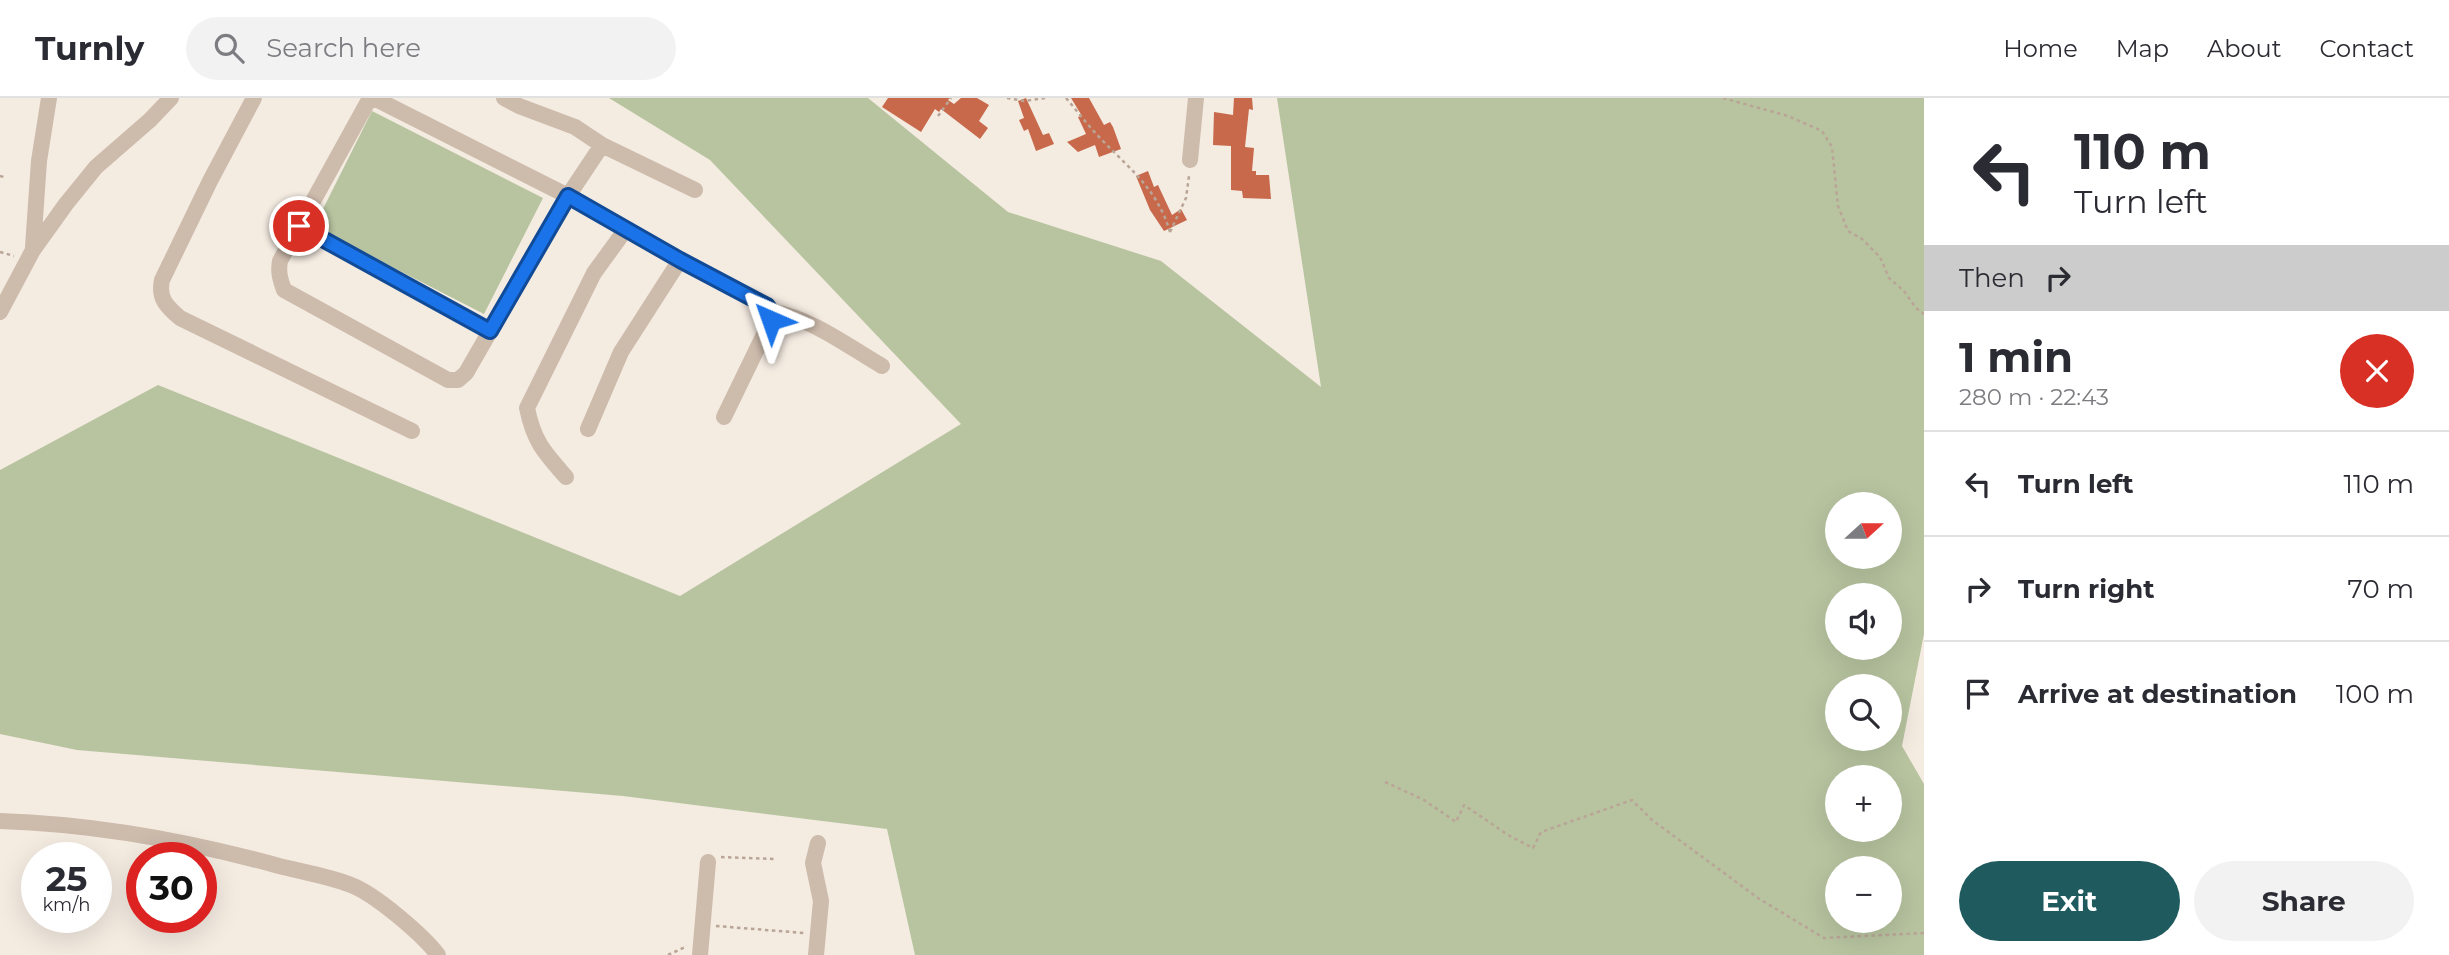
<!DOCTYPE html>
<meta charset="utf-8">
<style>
body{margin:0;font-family:Montserrat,sans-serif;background:#f2f2f3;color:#2b2b33;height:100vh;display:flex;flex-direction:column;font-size:26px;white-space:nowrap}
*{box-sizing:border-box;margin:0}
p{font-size:23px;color:#7c7c81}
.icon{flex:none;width:38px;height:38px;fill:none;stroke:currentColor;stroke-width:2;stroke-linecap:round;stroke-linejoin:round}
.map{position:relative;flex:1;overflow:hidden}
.drawer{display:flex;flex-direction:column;background:#fff;width:525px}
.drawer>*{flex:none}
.hud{background:#fff;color:#2b2b33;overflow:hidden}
.needle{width:46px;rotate:69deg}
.buttons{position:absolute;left:1825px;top:394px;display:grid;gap:14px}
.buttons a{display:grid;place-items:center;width:77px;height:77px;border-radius:50%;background:#fff;box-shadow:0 7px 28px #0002;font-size:35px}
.speed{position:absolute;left:21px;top:744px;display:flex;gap:14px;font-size:35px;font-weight:700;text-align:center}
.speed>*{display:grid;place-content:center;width:91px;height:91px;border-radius:50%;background:#fff;box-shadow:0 7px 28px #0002;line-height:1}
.speed small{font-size:18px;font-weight:400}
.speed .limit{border:10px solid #d22;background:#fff;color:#111}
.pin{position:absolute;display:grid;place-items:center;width:60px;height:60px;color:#fff;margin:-30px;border:4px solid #fff;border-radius:50%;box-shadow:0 2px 7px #0007}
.me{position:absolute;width:77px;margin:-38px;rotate:317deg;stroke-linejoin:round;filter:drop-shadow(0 0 5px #0008)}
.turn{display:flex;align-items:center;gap:24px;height:147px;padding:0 35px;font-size:32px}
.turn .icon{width:91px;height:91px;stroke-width:2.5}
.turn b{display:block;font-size:49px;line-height:60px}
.then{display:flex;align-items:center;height:66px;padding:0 35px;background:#0003;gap:14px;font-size:26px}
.round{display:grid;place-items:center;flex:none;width:74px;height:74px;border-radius:37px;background:#f2f2f3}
.overview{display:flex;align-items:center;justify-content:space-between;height:119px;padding:0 35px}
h1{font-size:42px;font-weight:700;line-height:52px}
.action{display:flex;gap:14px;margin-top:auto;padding:14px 35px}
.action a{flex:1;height:80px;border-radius:42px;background:#1f5a5e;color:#fff;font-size:28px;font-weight:700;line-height:80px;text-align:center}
.action a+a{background:#f2f2f3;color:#2b2b33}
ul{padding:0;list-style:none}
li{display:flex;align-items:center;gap:21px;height:105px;padding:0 35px;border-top:2px solid #e1e1e2}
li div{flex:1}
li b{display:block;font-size:26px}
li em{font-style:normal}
header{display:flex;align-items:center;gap:42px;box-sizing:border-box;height:98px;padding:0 35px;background:#fff;border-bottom:2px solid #e1e1e2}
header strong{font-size:33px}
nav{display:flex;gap:38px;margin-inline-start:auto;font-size:24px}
.search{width:490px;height:63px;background:#f2f2f3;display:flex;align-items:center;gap:18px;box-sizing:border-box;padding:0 24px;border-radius:38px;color:#7c7c81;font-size:26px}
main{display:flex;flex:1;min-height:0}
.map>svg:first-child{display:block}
</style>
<header>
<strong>Turnly</strong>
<div class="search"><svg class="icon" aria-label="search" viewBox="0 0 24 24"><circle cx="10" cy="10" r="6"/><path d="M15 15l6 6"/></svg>Search here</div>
<nav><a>Home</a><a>Map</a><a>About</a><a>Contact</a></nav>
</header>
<main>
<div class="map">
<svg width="1924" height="857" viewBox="0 0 1924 857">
<rect width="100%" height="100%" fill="#f4ebe1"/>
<path fill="#b8c4a0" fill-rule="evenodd" d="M609 0H868L1008 114 1161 163 1321 289 1277 0H1924V536L1902 648 1924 686V857H915L887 731 623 698 77 652 0 636V372L158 287 680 498 961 326 710 62ZM1838 406H1890V458H1838ZM1838 497H1890V550H1838ZM1838 588H1890V640H1838ZM1838 679H1890V732H1838ZM1838 770H1890V822H1838Z
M372 13 543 100 484 216 314 129Z"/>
<path fill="#c8694b" d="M888 0H950L948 2 954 6 961 0H977L989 7 979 23 988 30 980 41 941 11 939 14 935 11 921 34 882 9Z
M1026 0 1043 37 1049 35 1054 46 1036 53 1028 31 1024 33 1019 22 1024 20 1018 3Z
M1071 0H1089L1104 27 1110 24 1113 29 1121 51 1099 59 1095 47 1078 54 1067 44 1086 36 1078 19 1082 18Z
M1234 0H1252L1253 12 1249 11 1245 49 1254 50 1252 73H1256V77H1269L1271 101 1243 100 1242 93 1231 92V48L1213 47 1214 14 1233 17Z
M1148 73 1154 89 1158 87 1172 117 1181 111 1187 122 1164 133 1150 112 1136 78Z"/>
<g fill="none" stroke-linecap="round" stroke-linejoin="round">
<path stroke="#b9a596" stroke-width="2.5" stroke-dasharray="3.5 3.5" stroke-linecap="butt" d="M1007 0 1024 3 1045 0
M1066 0C1078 14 1089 29 1102 42 1132 73 1157 91 1170 134
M1723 0 1788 18 1822 33 1832 49 1838 108 1848 133 1862 141 1880 159 1889 180 1904 193 1916 210 1924 216
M938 18 951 0
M0 78 4 79
M1170 134 1186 100 1189 78
M0 154 14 158
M1385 684 1424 702 1456 724 1464 707 1508 737 1533 750 1541 734 1632 702 1652 722 1758 800 1824 840 1924 835
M721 759 774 761
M716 828 804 835
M668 857 687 848"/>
<path stroke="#cdbbac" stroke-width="16" d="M254 0 210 83 162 182C158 200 166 208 180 220L412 333
M370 0 280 163C278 174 280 181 284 192L448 282H458L466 275 568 98 602 47
M374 0 568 98 680 162 767 208 771 213C813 221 846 247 882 268
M504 0 519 8 575 29 602 47 695 92
M1190 62 1196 0
M299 128 490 233
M33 149 39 63 49 0
M0 214 33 152 66 106 96 69 150 22 171 0
M724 319 771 222V213
M588 331 621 254 680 162
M566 379C544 354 534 344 527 310L594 175 626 131
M0 723C95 726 188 743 279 768 303 774 328 778 351 787 375 796 423 837 438 857
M700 857 708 764
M816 857 821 803 813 765 818 745"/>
</g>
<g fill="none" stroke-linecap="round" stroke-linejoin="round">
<g stroke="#114b97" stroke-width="18">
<path id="route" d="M299 128 490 233 568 98 680 162 767 208 771 214V222"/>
</g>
<use href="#route" stroke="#1a73e8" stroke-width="12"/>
</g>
</svg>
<div class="buttons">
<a><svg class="needle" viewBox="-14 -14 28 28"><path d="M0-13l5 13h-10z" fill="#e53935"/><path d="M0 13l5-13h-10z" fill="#7c7c81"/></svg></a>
<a><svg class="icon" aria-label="sound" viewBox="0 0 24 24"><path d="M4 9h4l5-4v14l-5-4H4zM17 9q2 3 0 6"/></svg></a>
<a><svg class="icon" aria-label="search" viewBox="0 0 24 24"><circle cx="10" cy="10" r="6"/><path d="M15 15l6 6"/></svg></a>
<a>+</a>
<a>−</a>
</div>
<div class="speed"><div>25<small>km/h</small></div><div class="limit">30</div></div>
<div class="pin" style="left:299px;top:128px;background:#d93025"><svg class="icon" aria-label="arrive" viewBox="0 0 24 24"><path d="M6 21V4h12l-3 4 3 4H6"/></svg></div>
<svg class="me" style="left:771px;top:222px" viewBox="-20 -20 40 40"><path d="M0-17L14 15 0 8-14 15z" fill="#1a73e8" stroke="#fff" stroke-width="4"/></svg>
</div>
<section class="drawer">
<div class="hud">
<div class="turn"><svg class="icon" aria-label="left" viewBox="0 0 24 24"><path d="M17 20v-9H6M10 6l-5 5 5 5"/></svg><div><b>110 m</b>Turn left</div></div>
<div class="then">Then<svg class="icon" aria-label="right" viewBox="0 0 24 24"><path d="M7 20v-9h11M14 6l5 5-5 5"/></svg></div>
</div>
<div class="overview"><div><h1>1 min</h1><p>280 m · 22:43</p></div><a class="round" style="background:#d93025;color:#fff"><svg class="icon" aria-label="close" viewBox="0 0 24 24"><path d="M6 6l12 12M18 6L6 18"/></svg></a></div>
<ul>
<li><svg class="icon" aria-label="left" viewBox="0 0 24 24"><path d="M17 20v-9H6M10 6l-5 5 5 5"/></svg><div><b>Turn left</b></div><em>110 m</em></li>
<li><svg class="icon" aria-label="right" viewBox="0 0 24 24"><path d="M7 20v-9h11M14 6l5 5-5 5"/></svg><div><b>Turn right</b></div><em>70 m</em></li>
<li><svg class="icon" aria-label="arrive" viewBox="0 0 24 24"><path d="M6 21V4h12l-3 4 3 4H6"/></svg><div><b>Arrive at destination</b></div><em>100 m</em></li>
</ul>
<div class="action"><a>Exit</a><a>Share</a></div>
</section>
</main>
